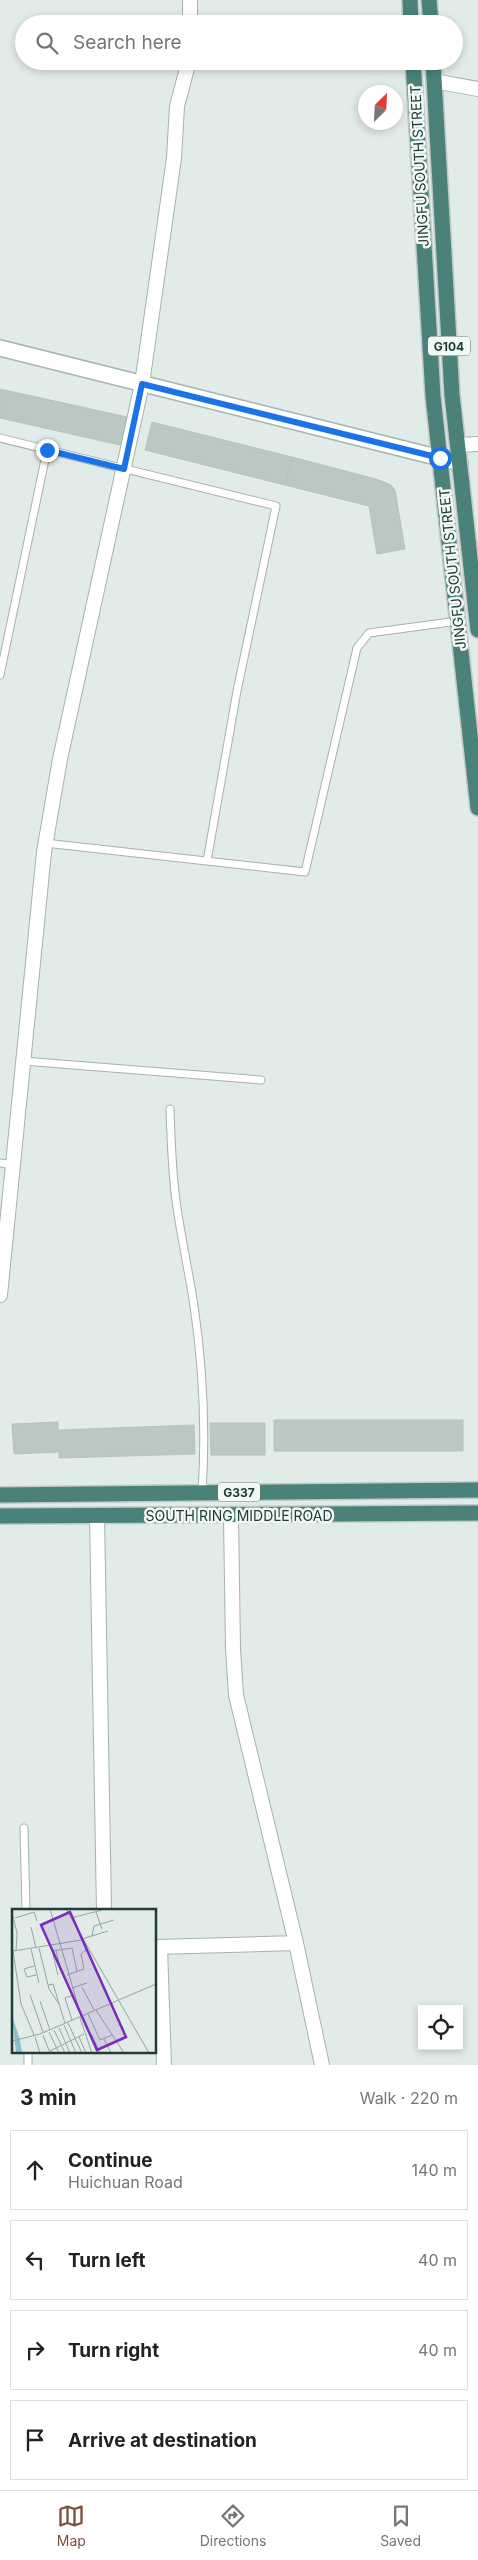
<!DOCTYPE html>
<meta charset="utf-8">
<style>
body{margin:0;font-family:Inter,sans-serif;background:#f2f2f2;color:#222}
.controls{position:absolute;right:15px;bottom:15px;display:grid;overflow:hidden;border-radius:0px;box-shadow:0 2px 8px #0003}
.controls button{width:45px;height:45px;display:grid;place-items:center;padding:0;border:0;border-bottom:1px solid #e0e0e0;background:#fff;color:#222;font:25px sans-serif}
.compass{position:absolute;left:358px;top:85px;width:45px;height:45px;border-radius:50%;background:#fff;box-shadow:0 2px 8px #0003;rotate:24deg}
.stop{position:absolute;width:15px;height:15px;margin:-11px;border:4px solid #1a73e8;border-radius:50%;background:#fff}
.stop.end{background:#1a73e8;border-color:#fff;box-shadow:0 1px 5px #0008}
.list{margin:0;padding:0;list-style:none}
h2{display:flex;justify-content:space-between;align-items:center;height:65px;margin:0;padding:0 20px;font-size:21px}
h2 small{font-size:16px;font-weight:400;color:#767676}
.list li{display:grid;grid-template-columns:32px 1fr auto;gap:15px;align-items:center;box-sizing:border-box;height:80px;margin:0 10px 10px;padding:0 10px;border:1px solid #e0e0e0;border-radius:0px}
.list b{display:block;font-size:19px;white-space:nowrap}
.list p{margin:0;font-size:16px;white-space:nowrap;color:#767676}
.list em{font-size:16px;font-style:normal;color:#767676}
.icon{flex:none;width:28px;height:28px;fill:none;stroke:currentColor;stroke-width:2;stroke-linecap:round;stroke-linejoin:round}
.map{position:relative;flex:none;width:478px;height:2065px;overflow:hidden}
.search{position:absolute;background:#fff;box-shadow:0 2px 8px #0003;left:15px;right:15px;top:15px;height:55px;display:flex;align-items:center;gap:12px;box-sizing:border-box;padding:0 18px;border-radius:28px;color:#767676;font-size:19px}
.sheet{height:425px;background:#fff}
nav{display:flex;justify-content:space-around;align-items:center;box-sizing:border-box;height:70px;border-top:1px solid #e0e0e0;background:#fff;font-size:14px;color:#767676}
nav a{display:grid;justify-items:center;gap:2px}
nav .on{color:#7d503c}
.map>svg:first-child{display:block}
</style>
<div class="map">
<svg width="478" height="2065" viewBox="0 0 478 2065">
<rect width="100%" height="100%" fill="#e1ebe7"/>
<path fill="#b9c8c3" stroke="#b3c4be" d="M0,389L127,417L120,445L0,418Z
M152,422L292,457L285,485L145,450Z
M292,457L376,479L391,485L395,490L405,549L377,554L369,506L285,485Z
M274,1420H463V1451H274Z
M58,1422V1430L194,1425L195,1454L59,1458V1452L14,1454L12,1424Z
M210,1423H265V1455H211Z"/>
<g fill="none" stroke-linecap="round" stroke-linejoin="round">
<g stroke="#a4b3ae" stroke-width="9">
<path id="service" d="M0,438L276,506L237,691L207,861
M0,675L47,450
M45,843L305,872L357,648L369,633L458,621
M23,1061L261,1080
M170,1109C171,1142 172,1175 177,1208C182,1241 189,1273 194,1306C203,1367 206,1431 202,1493
M0,1163L13,1165
M24,1828L26,1910
M28,2051V2065"/>
</g>
<g stroke="#a4b3ae" stroke-width="16">
<path id="minor" d="M190,0V24
M434,81L478,89
M458,445L478,444
M0,1295L44,852L60,759L142,384L174,158L177,106L189,61
M231,1515L233,1649L236,1695L296,1943L322,2065
M97,1516L104,1910
M155,1947L296,1943
M160,1947L164,2065"/>
</g>
<g stroke="#a4b3ae" stroke-width="18">
<path id="tertiary" d="M0,348L460,463"/>
</g>
<g stroke="#c1c8c7" stroke-width="18">
<path id="trunk" d="M410,0L411,24
M429,0L431,24
M413,61L433,396L478,808
M433,61L452,395L478,630
M0,1495L478,1490
M0,1516L478,1513"/>
</g>
<use href="#service" stroke="#fff" stroke-width="7"/>
<use href="#minor" stroke="#fff" stroke-width="14"/>
<use href="#tertiary" stroke="#fff" stroke-width="15"/>
<use href="#trunk" stroke="#4a8279" stroke-width="15"/>
</g>
<g fill="none" stroke-linecap="round" stroke-linejoin="round">
<path stroke="#1a73e8" stroke-width="6" d="M47,450L124,469L142,384L440,458"/>
</g>
<g text-anchor="middle" dominant-baseline="central" stroke-width="5" stroke-linejoin="round" paint-order="stroke">
<g fill="#f1f8f5" stroke="#60746f" stroke-width="1">
<rect x="428" y="336.5" width="42" height="19" rx="4"/>
<rect x="218" y="1482.5" width="42" height="19" rx="4"/>
</g>
<g font-size="12" font-weight="bold" fill="#223b36">
<text x="449" y="346">G104</text>
<text x="239" y="1492">G337</text>
</g>
<g font-size="14" fill="#223b36" stroke="#f1f8f5">
<text transform="translate(419 166) rotate(-93)">JINGFU SOUTH STREET</text>
<text transform="translate(452 569) rotate(-96)">JINGFU SOUTH STREET</text>
<text x="239" y="1515">SOUTH RING MIDDLE ROAD</text>
</g>
</g>
<g transform="translate(12 1909)">
<rect width="144" height="144" fill="#e1ebe7"/>
<path d="M0,106L8,131L10,144H4Z" fill="#8ac0cf"/>
<path fill="none" stroke="#95a5a0" stroke-width="1" d="M38,0L69,107M54,0L137,144M84,3L90,20M0,4L5,24L4,42M3,9L22,3L25,12M59,9L90,1M19,18L24,39M80,27L82,17L102,11M70,30L96,22M39,37L46,66M27,39L37,80L47,95M19,40L27,74M1,42L9,95L22,126M1,42L70,31M40,42L60,39L65,62M44,42L50,65M22,57L12,60L15,68L24,66M55,66L72,60L69,45L74,41M36,76L41,75L53,114M70,78L82,101M60,79L75,74M18,86L31,123M28,92L38,121M84,101L112,144M76,105L88,131L100,126M68,109L80,144M60,111L53,89L62,86M56,114L70,144M52,116L64,144M47,119L58,144M42,121L53,144M37,123L47,144M77,123L86,144M31,126L38,144M80,126L88,144M23,128L28,144M67,128L74,144M92,130L99,144M0,132L28,125L144,75M38,142L72,125"/>
<path fill="#7b2cbf" fill-opacity="0.15" stroke="#7b2cbf" stroke-width="2.5" d="M58,3L114,128L85,141L29,16Z"/>
<rect width="144" height="144" fill="none" stroke="#223b36" stroke-width="2.5"/>
</g>
</svg>
<div class="controls">
<button><svg class="icon" aria-label="locate" viewBox="0 0 24 24"><circle cx="12" cy="12" r="6"/><path d="M12 2v4M12 18v4M2 12h4M18 12h4"/></svg></button>
</div>
<svg class="compass" viewBox="-18 -18 36 36"><path d="M0-13l5 13h-10z" fill="#e53935"/><path d="M0 13l5-13h-10z" fill="#767676"/></svg>
<div class="stop" style="left:440px;top:458px"></div>
<div class="stop end" style="left:47px;top:450px"></div>
<div class="search"><svg class="icon" aria-label="search" viewBox="0 0 24 24"><circle cx="10" cy="10" r="6"/><path d="M15 15l6 6"/></svg>Search here</div>
</div>
<section class="sheet">
<h2>3 min<small>Walk · 220 m</small></h2>
<ul class="list">
<li><svg class="icon" aria-label="ahead" viewBox="0 0 24 24"><path d="M12 20V5M6 11l6-6 6 6"/></svg><div><b>Continue</b><p>Huichuan Road</p></div><em>140 m</em></li>
<li><svg class="icon" aria-label="left" viewBox="0 0 24 24"><path d="M17 20v-9H6M10 6l-5 5 5 5"/></svg><div><b>Turn left</b></div><em>40 m</em></li>
<li><svg class="icon" aria-label="right" viewBox="0 0 24 24"><path d="M7 20v-9h11M14 6l5 5-5 5"/></svg><div><b>Turn right</b></div><em>40 m</em></li>
<li><svg class="icon" aria-label="arrive" viewBox="0 0 24 24"><path d="M6 21V4h12l-3 4 3 4H6"/></svg><div><b>Arrive at destination</b></div></li>
</ul>
</section>
<nav>
<a class="on"><svg class="icon" aria-label="map" viewBox="0 0 24 24"><path d="M3 6l6-2 6 2 6-2v14l-6 2-6-2-6 2zM9 4v14M15 6v14"/></svg>Map</a>
<a><svg class="icon" aria-label="directions" viewBox="0 0 24 24"><path d="M12 3l9 9-9 9-9-9zM9 14v-3h6M13 9l2 2-2 2"/></svg>Directions</a>
<a><svg class="icon" aria-label="saved" viewBox="0 0 24 24"><path d="M7 4h10v16l-5-4-5 4z"/></svg>Saved</a>
</nav>
